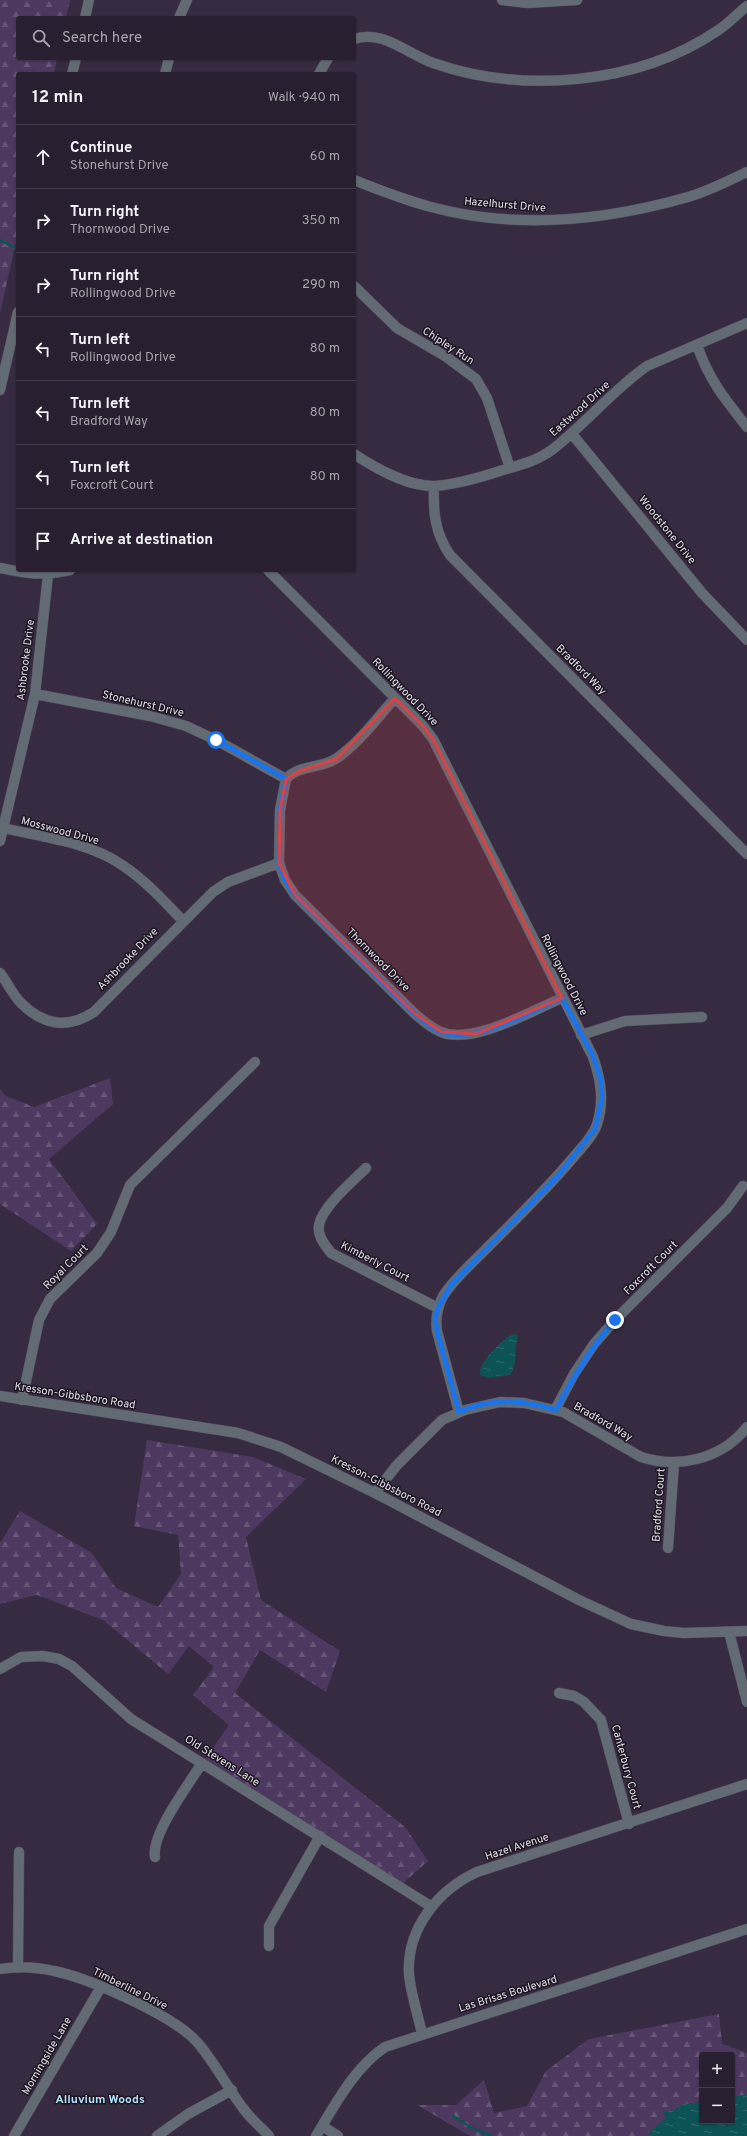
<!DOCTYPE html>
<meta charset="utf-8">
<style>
body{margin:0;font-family:Overpass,sans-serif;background:#302838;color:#f1f3f6}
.controls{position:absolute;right:12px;bottom:12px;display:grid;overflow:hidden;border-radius:4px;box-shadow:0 1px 3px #0004}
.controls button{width:36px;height:36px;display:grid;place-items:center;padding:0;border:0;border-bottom:1px solid #443e4c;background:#282030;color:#f1f3f6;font:20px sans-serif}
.stop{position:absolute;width:12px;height:12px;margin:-9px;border:3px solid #1a73e8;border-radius:50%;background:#fff}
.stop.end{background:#1a73e8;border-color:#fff;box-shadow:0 1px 4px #0008}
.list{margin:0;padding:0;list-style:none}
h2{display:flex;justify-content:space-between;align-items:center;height:52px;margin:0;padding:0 16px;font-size:17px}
h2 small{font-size:13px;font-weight:400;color:#a5a3ab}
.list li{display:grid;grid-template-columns:26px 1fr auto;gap:12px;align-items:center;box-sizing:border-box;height:64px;padding:0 16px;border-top:1px solid #443e4c}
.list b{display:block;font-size:15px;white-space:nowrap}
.list p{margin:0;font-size:13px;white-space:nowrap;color:#a5a3ab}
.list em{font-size:13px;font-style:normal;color:#a5a3ab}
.icon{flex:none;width:22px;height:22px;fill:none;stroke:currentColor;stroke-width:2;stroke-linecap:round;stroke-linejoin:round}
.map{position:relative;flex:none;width:747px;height:2136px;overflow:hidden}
.search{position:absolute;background:#282030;box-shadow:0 1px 3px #0004;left:16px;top:16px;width:340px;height:44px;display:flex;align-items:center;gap:10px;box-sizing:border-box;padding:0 14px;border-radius:4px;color:#a5a3ab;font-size:15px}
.panel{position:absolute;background:#282030;box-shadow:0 1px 3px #0004;left:16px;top:72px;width:340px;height:500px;border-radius:4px}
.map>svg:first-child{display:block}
</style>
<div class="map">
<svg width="747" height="2136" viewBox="0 0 747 2136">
<defs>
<pattern id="forest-firs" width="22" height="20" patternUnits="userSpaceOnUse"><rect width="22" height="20" fill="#4d3960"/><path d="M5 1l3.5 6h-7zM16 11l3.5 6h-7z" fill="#657"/></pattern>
<pattern id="water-ripples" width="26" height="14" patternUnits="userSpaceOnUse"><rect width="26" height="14" fill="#0d5355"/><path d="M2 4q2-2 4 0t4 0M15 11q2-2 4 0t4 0" fill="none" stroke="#306b6d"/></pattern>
</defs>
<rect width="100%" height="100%" fill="#362b40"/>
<path fill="url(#forest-firs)" d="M0,0H70L66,18H18V58H57L54,74H18V233L0,313Z
M110,1078L113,1104L49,1159L97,1224L71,1251L0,1204V1089L6,1096L34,1107Z
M147,1440L253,1457L306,1479L246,1537L261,1600L340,1651L326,1692L260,1650L235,1693L405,1827L428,1861L401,1885L203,1762L229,1725L193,1695L214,1667L189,1646L168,1674L103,1620L37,1595L0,1604V1543L20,1511L92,1553L116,1588L158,1607L181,1574L178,1535L134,1526Z
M719,2014L722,2044L747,2053V2099L732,2100V2055H702V2102L649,2133L650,2136H470L417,2105H456L484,2080L494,2113L527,2106L546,2071L589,2039Z"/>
<path fill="url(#water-ripples)" d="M515,1334L518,1337C513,1350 519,1363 510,1375L488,1378L480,1375C477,1364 505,1335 515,1334Z
M747,2094V2136H650L648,2133L665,2119L664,2112L674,2110L684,2104L702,2102V2121H732V2097Z"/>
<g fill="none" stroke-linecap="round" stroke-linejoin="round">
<path stroke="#0d5355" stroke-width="2.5" d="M0,240L18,249
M453,2116L472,2128L492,2136"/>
<g stroke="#52475b" stroke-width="11">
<path id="minor" d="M502,0L528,3L577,0
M179,18L187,0
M354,39C383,29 407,54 433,63C522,94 637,85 717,31C728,24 737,14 747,6
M165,74L169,58
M319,74L328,58
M354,180C379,190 405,200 431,207C516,230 604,221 688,197C709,191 728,181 747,172
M354,286L397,328L445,356L476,379L487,398L510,468
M697,345C709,380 724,398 747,427
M572,434L702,593L747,640
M354,454C375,468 409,487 435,486C458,484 482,477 503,470C521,465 539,460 553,449C586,423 613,390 647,366L747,323
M434,486C433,513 435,533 450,555L747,854
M0,568C28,574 41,576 70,570
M268,570L423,726L433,739L593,1057C601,1080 605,1103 596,1127C591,1139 580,1149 572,1159C545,1191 514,1221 484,1251C470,1265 454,1279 443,1296C437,1308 435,1318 437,1331L459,1412
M35,694L150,716L186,726L216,740L286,779
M286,779L280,810L279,863L285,880L295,895L414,1013C422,1020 431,1028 441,1032C473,1045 531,1011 562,998
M286,779C299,764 322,769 337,758C359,743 377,718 395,698
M3,828C42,837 89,842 122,865C145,880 164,901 183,921
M0,841L35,694L48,575
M0,973C7,982 13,995 21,1003C44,1026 68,1029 94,1012L213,892L228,882L279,863
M581,1035L625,1021L702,1017
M366,1168C353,1181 322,1207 319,1225C317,1236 325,1245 331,1253L438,1308
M22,1400L39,1320L50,1299L97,1253L111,1232L130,1185L255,1062
M555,1410L574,1374L594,1344L615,1320L727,1208L743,1186
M375,1493L397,1465L442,1420L465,1410L500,1402L524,1403L563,1412L641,1457C679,1469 722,1459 747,1427
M668,1548L674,1463
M729,1632L747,1702
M0,1669L21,1657L43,1656L59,1659L72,1666L131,1719L432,1907
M559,1693L574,1696L584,1702L601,1720L629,1824
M155,1857C151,1834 189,1784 202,1763
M269,1946V1926L320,1836
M18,1967L19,1852
M0,1969C18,1966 37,1967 54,1971C89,1978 174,2016 197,2042C217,2065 228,2090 246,2112C253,2121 262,2128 269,2136
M422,2034C418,2015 411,1994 409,1975C406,1929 438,1890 477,1872L747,1784
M322,2126L338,2136
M14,2136L101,1987
M157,2136L188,2114L232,2090
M316,2136C335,2105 354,2068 385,2047L747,1929"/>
</g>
<g stroke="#52475b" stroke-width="11">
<path id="tertiary" d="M85,18L89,0
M72,74L76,58
M0,390L18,312
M0,1396L238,1433L281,1447L375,1493L579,1600L631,1624L664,1631L684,1633L747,1631"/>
</g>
<use href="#minor" stroke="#626b74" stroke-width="10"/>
<use href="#tertiary" stroke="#626b74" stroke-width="10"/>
</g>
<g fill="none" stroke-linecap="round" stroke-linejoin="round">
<path stroke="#1a73e8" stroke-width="5" d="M216,740L286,779L280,810L279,863L285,880L295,895L414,1013C422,1020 431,1028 441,1032C474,1045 531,1011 562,998L593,1056L601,1080L602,1098L595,1129L557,1177L451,1285L438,1308L435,1318L437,1331L459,1412C489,1398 524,1400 556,1410C573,1377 591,1348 615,1320"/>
</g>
<path fill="#d84345" fill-opacity="0.2" stroke="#d84345" stroke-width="3" stroke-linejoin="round" d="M395,698L423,726L433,739L562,998L476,1034L441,1032L414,1013L295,895L279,863L280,810L286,779L299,771L336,759Z"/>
<g text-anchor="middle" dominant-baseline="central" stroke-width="3" stroke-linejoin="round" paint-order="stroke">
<g font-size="11" fill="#e2dbe9" stroke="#1b1620">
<text transform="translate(505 205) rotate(5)">Hazelhurst Drive</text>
<text transform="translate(448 346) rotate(33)">Chipley Run</text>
<text transform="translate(580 409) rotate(-42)">Eastwood Drive</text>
<text transform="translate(667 530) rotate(51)">Woodstone Drive</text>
<text transform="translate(26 660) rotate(-83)">Ashbrooke Drive</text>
<text transform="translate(581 670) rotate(45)">Bradford Way</text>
<text transform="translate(405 692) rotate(46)">Rollingwood Drive</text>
<text transform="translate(143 704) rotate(13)">Stonehurst Drive</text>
<text transform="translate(60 831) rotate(15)">Mosswood Drive</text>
<text transform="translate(128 959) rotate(-46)">Ashbrooke Drive</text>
<text transform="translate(378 960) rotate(45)">Thornwood Drive</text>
<text transform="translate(564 975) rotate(63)">Rollingwood Drive</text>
<text transform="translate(375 1262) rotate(27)">Kimberly Court</text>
<text transform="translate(66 1267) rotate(-45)">Royal Court</text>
<text transform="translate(651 1268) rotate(-45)">Foxcroft Court</text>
<text transform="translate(75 1396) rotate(9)">Kresson-Gibbsboro Road</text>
<text transform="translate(603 1422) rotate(30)">Bradford Way</text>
<text transform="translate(386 1486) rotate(27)">Kresson-Gibbsboro Road</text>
<text transform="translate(659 1505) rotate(-86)">Bradford Court</text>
<text transform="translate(222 1761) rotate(32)">Old Stevens Lane</text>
<text transform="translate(626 1767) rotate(75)">Canterbury Court</text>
<text transform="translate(517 1847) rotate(-18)">Hazel Avenue</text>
<text transform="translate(130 1989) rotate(26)">Timberline Drive</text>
<text transform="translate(508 1994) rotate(-17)">Las Brisas Boulevard</text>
<text transform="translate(47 2056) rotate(-60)">Morningside Lane</text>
</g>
<g font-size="12" font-weight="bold" fill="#b4dffc" stroke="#1b1620">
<text x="100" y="2100">Alluvium Woods</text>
</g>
</g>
</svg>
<div class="controls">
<button>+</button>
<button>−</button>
</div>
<div class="stop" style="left:216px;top:740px"></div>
<div class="stop end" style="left:615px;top:1320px"></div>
<div class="search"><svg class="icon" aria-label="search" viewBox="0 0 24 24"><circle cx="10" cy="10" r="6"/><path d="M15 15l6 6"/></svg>Search here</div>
<section class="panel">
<h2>12 min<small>Walk · 940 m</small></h2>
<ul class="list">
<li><svg class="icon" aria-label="ahead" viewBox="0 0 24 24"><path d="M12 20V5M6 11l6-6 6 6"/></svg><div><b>Continue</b><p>Stonehurst Drive</p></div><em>60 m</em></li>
<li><svg class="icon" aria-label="right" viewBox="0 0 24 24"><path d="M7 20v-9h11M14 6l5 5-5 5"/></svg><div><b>Turn right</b><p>Thornwood Drive</p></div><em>350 m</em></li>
<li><svg class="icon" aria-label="right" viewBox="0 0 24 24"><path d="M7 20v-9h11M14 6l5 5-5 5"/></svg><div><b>Turn right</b><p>Rollingwood Drive</p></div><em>290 m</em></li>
<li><svg class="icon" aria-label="left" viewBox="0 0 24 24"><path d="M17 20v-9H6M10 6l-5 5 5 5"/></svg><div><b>Turn left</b><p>Rollingwood Drive</p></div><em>80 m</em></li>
<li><svg class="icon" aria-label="left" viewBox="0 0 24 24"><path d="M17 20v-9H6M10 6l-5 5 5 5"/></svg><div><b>Turn left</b><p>Bradford Way</p></div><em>80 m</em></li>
<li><svg class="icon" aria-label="left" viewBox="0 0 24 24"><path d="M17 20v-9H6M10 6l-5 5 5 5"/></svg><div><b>Turn left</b><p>Foxcroft Court</p></div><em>80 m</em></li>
<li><svg class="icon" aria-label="arrive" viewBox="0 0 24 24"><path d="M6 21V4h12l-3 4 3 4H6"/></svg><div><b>Arrive at destination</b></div></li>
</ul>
</section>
</div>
